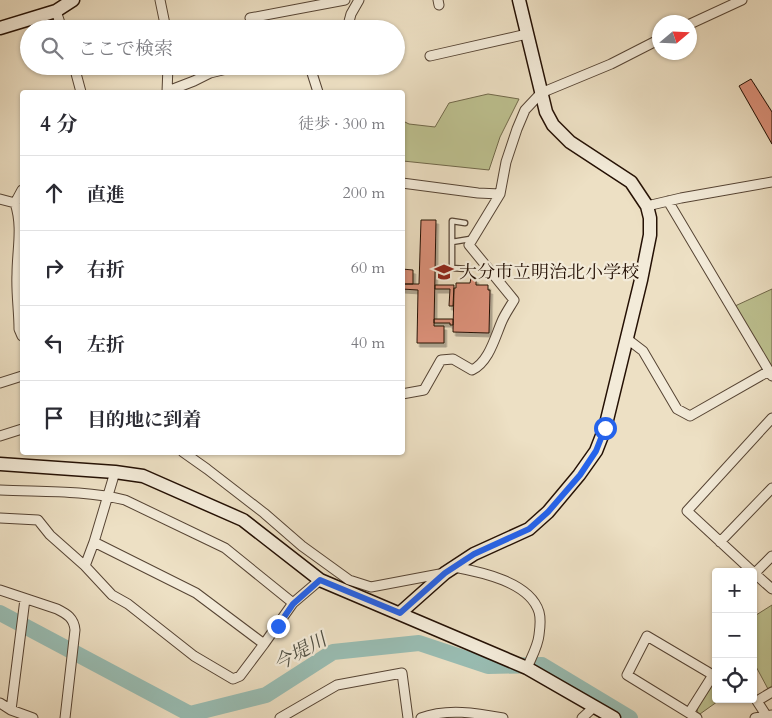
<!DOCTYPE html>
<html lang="ja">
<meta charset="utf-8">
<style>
body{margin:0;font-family:Cardo,"Noto Serif JP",serif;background:#f2f2f3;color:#2b2b33}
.controls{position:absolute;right:15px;bottom:15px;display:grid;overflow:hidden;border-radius:5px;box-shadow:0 1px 4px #0004}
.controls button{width:45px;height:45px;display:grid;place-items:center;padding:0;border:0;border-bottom:1px solid #e1e1e2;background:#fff;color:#2b2b33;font:25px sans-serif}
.compass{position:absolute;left:652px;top:15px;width:45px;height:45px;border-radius:50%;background:#fff;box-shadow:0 1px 4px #0004;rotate:71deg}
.stop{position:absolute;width:15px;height:15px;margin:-11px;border:4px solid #2563eb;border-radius:50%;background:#fff}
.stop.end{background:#2563eb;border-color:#fff;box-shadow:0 1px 5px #0008}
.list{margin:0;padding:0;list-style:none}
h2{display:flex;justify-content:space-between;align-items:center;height:65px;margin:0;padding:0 20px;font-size:21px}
h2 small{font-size:16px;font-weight:400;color:#7c7c81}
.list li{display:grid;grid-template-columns:32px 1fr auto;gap:15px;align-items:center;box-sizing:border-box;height:75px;padding:0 20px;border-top:1px solid #e1e1e2}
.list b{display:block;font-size:19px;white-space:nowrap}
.list em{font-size:16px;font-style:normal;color:#7c7c81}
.icon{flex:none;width:28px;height:28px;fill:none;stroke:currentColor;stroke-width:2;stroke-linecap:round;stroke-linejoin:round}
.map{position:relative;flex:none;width:772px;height:718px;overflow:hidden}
.search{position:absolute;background:#fff;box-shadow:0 1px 4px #0004;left:20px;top:20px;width:385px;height:55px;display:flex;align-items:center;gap:12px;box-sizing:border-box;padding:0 18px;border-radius:28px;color:#7c7c81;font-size:19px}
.panel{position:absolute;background:#fff;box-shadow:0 1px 4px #0004;left:20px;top:90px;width:385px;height:365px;border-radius:5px}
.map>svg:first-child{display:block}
</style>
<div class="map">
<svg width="772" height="718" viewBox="0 0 772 718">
<defs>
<filter id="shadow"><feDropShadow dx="2.5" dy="4" stdDeviation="0" flood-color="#0004"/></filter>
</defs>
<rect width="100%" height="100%" fill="#ede0c4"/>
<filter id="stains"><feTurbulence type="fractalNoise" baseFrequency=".004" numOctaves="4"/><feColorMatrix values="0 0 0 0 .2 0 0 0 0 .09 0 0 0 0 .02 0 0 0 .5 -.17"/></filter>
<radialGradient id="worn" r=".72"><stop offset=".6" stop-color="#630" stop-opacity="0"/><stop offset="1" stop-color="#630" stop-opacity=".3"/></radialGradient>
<path fill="#bdc190" stroke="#70684a" d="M488,94L519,99L500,137L489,170L403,161V121L409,124L435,127L449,103Z
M772,289V368L735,306Z
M772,605V686L768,689L753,661V617Z
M716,679V699H721L700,714L697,712L698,707Z"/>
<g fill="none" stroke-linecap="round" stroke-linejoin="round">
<path stroke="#99bdb3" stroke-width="16" d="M0,613L190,714L266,695L333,652L419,643L488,666L542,665L630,718"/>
</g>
<path fill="#db9079" stroke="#241004" filter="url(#shadow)" d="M751,79L772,112V144L739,86Z
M421,220H436L434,326H444V343H417L418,290L402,289V284H419Z
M402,269L413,270V284H402Z
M471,278L476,279V285H488V290H490L489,333L453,332L454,288H456V283H470Z
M435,285H454L453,306H449L450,289H435Z
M434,319H453V325H450V323H434Z"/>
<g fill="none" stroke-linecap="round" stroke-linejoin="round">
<g stroke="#564434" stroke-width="7">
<path id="lane" d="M465,223L452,221V268L468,269
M452,242L470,239"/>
</g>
<g stroke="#564434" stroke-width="11">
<path id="street" d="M160,0L166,29
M438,0L439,5
M56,11L62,29
M250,18L345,0
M690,24L742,0
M347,29L351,14L359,0
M430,56L527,34
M74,66L81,92
M308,66L311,70L318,92
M168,91L194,81L210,73L231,68L250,69L261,66
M167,92L168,66
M402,183L478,193L500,194
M0,199L15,203
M668,201L772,376
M15,203C23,227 17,250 17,274C16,292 19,311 19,329L22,336
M15,203L22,190
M647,206L681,198L772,182
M626,338L643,351L677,409L690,416L769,371
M0,383L22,376
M402,394L424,390L441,360L453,359L472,370C489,362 495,337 502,321C505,314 510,307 514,300L469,245L500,194L506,162L517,129L525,110L541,93L611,64L660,39
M0,436L22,429
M183,452L207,469L264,513L302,546L349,580L371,587L445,573
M115,472L94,542L196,593L264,644L293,603L320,580
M0,490C41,492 85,490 125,500L225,548L293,603
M0,518L38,520L50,535L85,566
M94,542L85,566L112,595L128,604L194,656L233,679L240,676L264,644
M720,542L772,488
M454,567C481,572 530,582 539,612C541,619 540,628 539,635C538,646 531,658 527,668
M753,572L687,511L772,418
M753,572L772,589
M755,573L772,556
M0,590L57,609C67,614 74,618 75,630L65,718
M0,703L11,710L33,718
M11,710L25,599
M689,713L713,675L647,636L627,675L697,718
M766,715L757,701L772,692
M280,718L337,685L402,673L408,718
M421,718C447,708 477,713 503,718
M582,718L595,706
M755,718L772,715"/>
</g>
<g stroke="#241004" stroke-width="15">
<path id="secondary" d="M0,28L56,11L73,0
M0,464L115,472L143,476L243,520L320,580L527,668L614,718
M400,613L445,573L474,554L529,529L548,512L579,475L596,451L605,428L641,280L650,235V218L647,206L631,182L570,142L553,125L546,112L519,0"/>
</g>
<use href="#lane" stroke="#f3ebd9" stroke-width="4.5"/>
<use href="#street" stroke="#f3ebd9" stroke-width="9"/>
<use href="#secondary" stroke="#f3ebd9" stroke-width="12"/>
</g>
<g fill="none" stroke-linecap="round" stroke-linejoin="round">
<path stroke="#2563eb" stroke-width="6" d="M278,626L293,604L320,580L400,613L445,573L474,554L529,529L548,512L580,475L596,451L605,428"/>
</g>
<defs>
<g id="school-bare" transform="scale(1.5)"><path d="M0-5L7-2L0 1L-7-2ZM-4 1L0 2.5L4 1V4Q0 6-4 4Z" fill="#8f2418" stroke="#f3ebd9" stroke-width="2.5" paint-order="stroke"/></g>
</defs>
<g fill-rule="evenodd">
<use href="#school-bare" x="444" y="272"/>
</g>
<g text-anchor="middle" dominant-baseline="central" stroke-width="4.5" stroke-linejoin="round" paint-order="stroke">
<g font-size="18" fill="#241004" stroke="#f3ebd9" text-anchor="start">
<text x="459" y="272">大分市立明治北小学校</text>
</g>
<g font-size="19" font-style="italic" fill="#4d4d41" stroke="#f3ebd9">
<text transform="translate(300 652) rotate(-29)">今堤川</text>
</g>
</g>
<rect width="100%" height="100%" filter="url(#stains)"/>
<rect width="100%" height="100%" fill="url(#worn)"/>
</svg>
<div class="controls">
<button>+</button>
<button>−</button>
<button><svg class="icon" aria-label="locate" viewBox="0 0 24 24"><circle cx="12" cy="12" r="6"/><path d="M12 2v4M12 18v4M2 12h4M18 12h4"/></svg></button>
</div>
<svg class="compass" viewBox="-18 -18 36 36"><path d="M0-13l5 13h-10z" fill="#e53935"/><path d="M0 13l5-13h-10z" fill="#7c7c81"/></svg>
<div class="stop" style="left:605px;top:428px"></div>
<div class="stop end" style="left:278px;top:626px"></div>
<div class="search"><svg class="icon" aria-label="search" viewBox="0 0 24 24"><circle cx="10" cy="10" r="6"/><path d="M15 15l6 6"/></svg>ここで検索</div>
<section class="panel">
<h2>4 分<small>徒歩 · 300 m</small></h2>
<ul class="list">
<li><svg class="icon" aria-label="ahead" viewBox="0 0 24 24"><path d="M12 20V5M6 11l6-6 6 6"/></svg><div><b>直進</b></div><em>200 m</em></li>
<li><svg class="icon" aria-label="right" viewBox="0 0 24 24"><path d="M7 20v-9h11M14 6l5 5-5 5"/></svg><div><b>右折</b></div><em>60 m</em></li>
<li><svg class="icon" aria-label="left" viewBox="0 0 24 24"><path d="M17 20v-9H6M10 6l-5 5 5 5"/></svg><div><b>左折</b></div><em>40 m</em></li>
<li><svg class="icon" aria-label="arrive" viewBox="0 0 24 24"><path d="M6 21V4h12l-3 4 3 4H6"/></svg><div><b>目的地に到着</b></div></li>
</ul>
</section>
</div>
